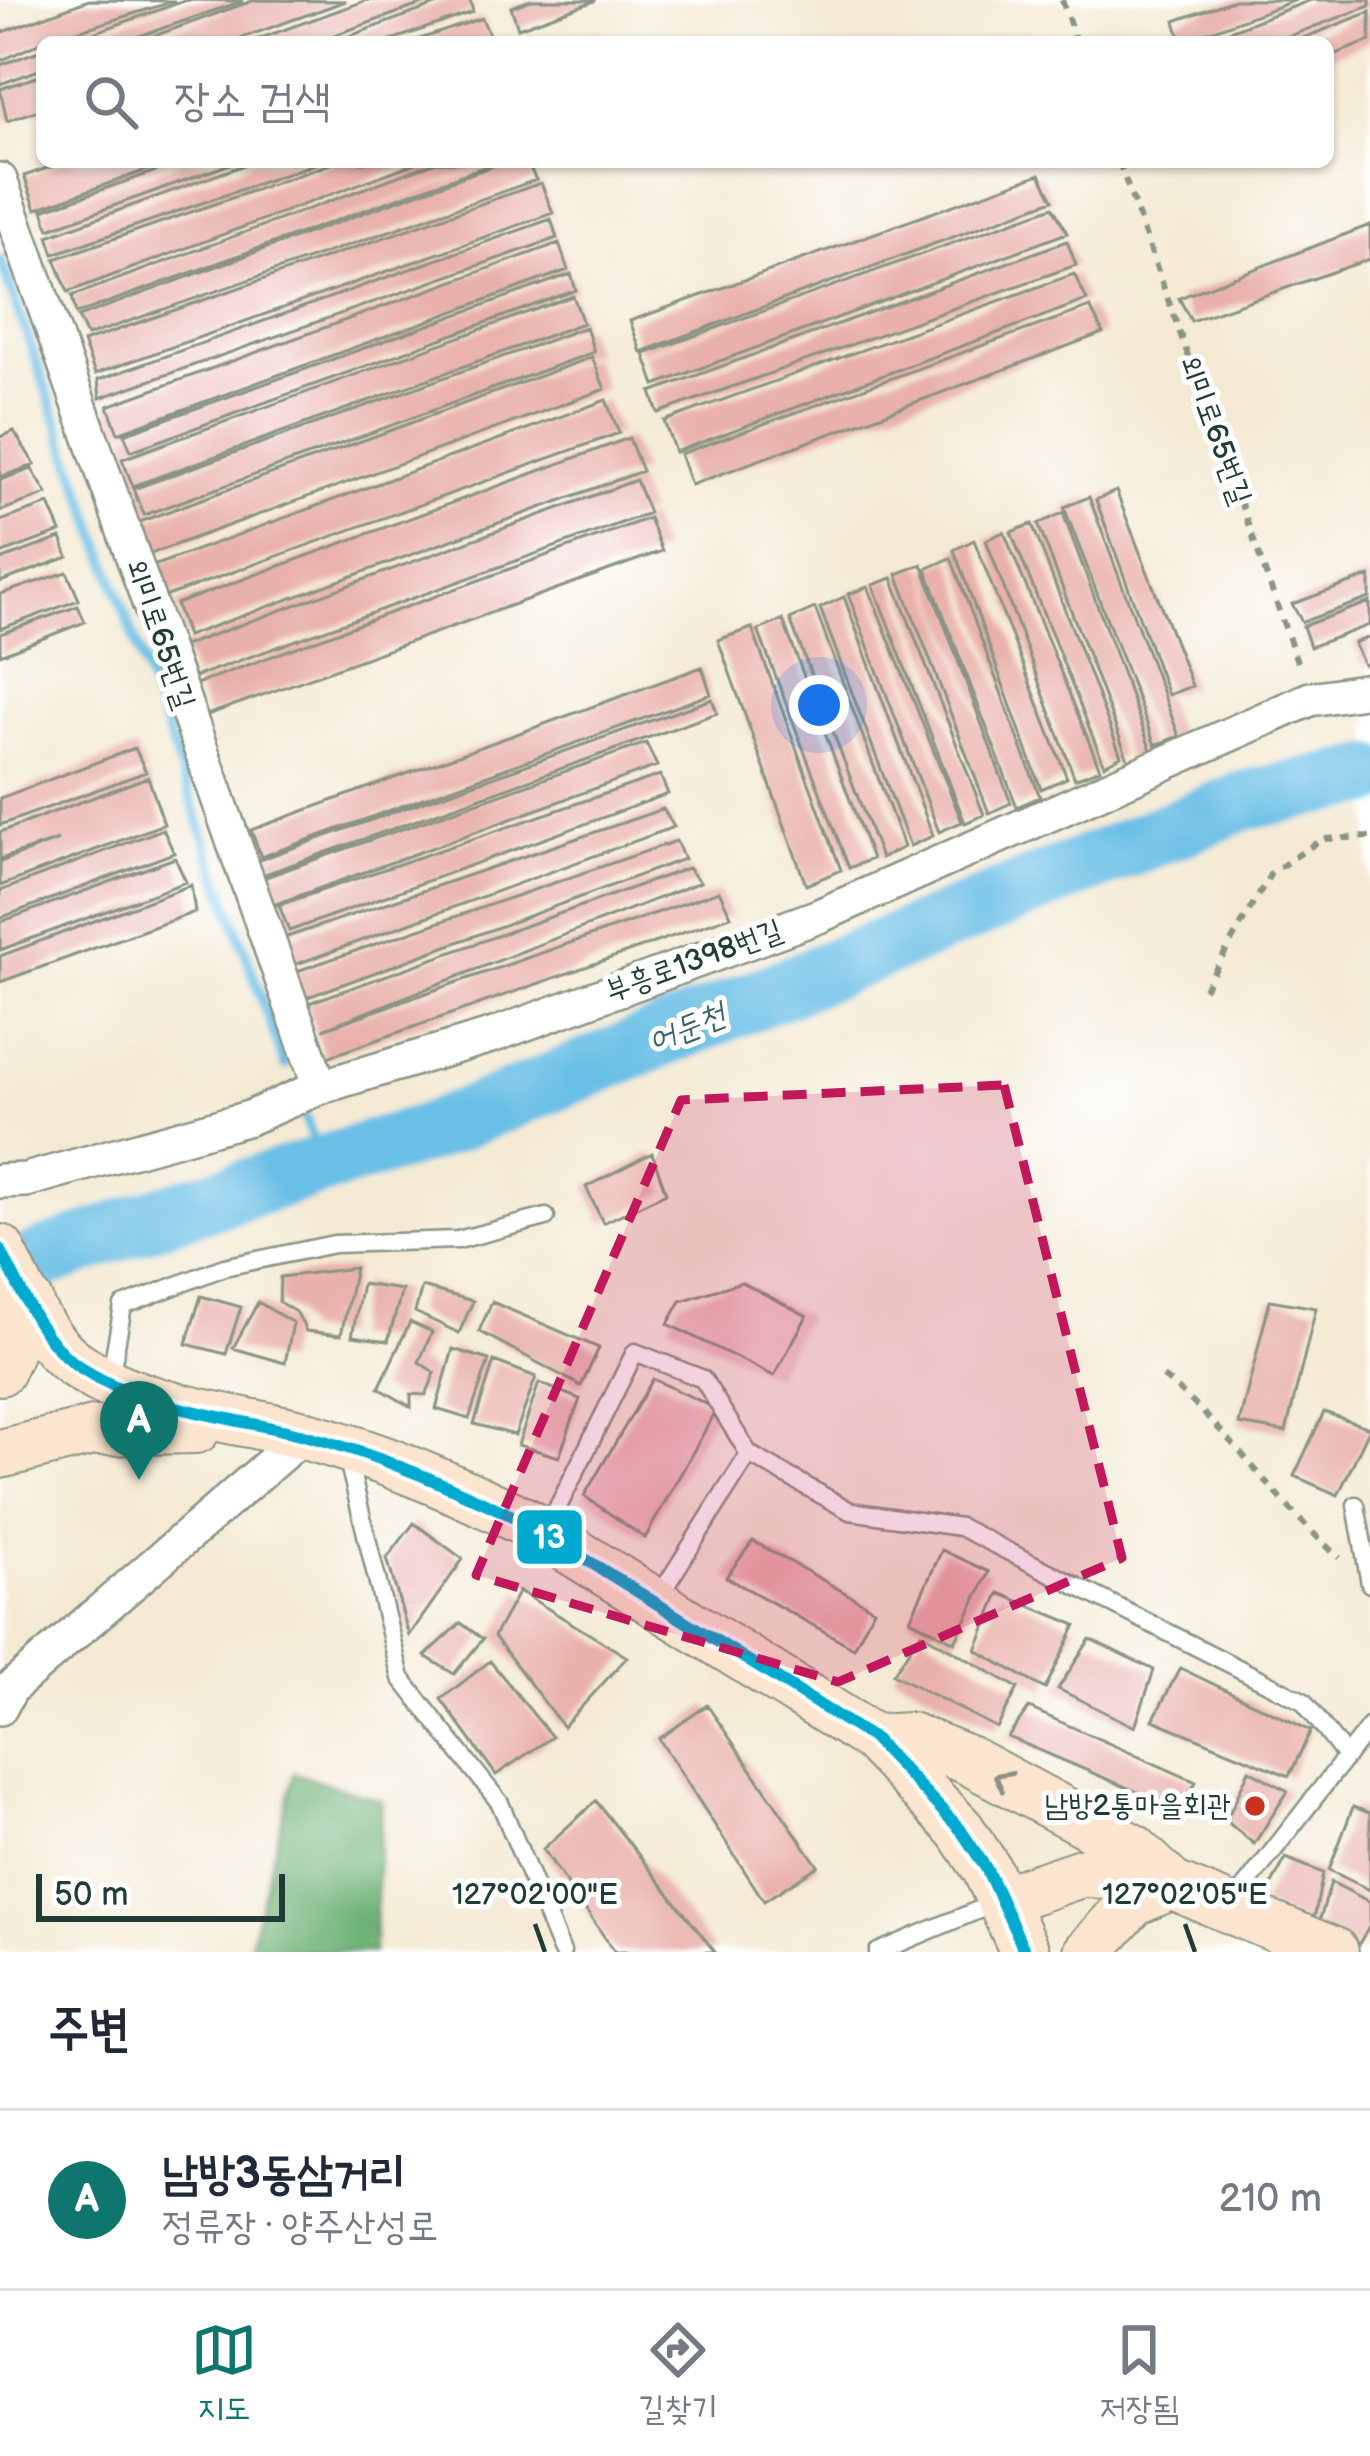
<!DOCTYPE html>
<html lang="ko">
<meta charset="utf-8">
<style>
body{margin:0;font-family:"Balsamiq Sans","Poor Story",sans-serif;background:#f6f6f7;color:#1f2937}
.scale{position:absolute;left:36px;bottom:30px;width:249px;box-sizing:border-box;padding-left:12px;border:6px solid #1f3d34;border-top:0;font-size:33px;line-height:42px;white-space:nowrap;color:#1f3d34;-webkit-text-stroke:9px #fff;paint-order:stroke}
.you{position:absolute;left:819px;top:705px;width:42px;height:42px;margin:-30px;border:9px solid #fff;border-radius:50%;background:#1a73e8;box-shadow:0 0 0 18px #1a73e833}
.badge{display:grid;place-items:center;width:78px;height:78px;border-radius:50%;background:#0f766e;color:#fff;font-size:39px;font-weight:700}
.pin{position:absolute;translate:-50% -99px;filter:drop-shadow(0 3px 6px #0008)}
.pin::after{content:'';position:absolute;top:63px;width:42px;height:36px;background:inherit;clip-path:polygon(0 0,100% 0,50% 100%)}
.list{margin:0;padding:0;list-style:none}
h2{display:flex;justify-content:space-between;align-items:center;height:156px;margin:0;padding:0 48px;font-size:51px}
h2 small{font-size:39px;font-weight:400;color:#747a83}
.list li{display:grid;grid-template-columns:78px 1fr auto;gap:36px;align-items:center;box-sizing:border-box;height:180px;padding:0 48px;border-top:3px solid #e0e1e3}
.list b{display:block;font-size:45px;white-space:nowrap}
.list p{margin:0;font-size:39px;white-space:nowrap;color:#747a83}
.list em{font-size:39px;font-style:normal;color:#747a83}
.icon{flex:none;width:66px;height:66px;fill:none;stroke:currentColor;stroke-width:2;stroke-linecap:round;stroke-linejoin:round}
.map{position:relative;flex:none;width:1370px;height:1952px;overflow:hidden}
.search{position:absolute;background:#fff;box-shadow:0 3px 9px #0004;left:36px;right:36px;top:36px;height:132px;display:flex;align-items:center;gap:30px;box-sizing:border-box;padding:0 42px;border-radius:18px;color:#747a83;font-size:45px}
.sheet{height:336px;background:#fff}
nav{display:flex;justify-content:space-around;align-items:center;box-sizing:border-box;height:168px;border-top:3px solid #e0e1e3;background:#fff;font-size:33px;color:#747a83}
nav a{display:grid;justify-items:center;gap:6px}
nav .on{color:#0f766e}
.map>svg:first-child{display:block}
</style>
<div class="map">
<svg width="1370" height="1952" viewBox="0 0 1370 1952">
<rect width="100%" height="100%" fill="#fff"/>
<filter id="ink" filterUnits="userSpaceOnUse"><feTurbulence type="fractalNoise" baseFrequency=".00833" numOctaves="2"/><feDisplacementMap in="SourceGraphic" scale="24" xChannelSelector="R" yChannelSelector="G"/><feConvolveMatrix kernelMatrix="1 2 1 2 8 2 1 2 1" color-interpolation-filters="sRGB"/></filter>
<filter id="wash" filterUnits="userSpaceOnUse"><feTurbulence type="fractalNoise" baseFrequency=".004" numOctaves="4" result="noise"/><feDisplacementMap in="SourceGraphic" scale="48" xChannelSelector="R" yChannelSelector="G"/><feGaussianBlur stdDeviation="2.7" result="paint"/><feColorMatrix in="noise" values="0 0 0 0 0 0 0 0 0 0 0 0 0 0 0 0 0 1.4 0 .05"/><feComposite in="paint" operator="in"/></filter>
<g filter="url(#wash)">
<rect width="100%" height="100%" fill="#f4ead4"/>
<path fill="#6eb277" stroke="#467856" stroke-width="3" d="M294,1773L382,1801L373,1952H248Z"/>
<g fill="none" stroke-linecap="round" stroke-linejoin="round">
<path stroke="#6abfe6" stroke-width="10" d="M0,259L285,1065
M304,1115L323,1165"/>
<path stroke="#6abfe6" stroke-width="60" d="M0,1275L165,1214L433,1131L1243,801L1370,775"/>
</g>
<g id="blocks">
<path fill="#e9b1ab" d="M89,0L175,1L42,42L0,61V33Z
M187,0L243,1L122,42H68Z
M255,0L346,1L230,42H137Z
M367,0L431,1L315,42H250Z
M449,0H470L473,12L386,42H333Z
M531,0H595V1L518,28L511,7Z
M1234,0H1296L1181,42L1175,21Z
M1311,0H1370V6L1273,42H1201Z
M1370,12V41L1328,57V42H1293Z
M482,18L492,42H414V41Z
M42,50V69L0,84V65Z
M42,75V109L7,121L0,89Z
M65,162H167V163L36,209L24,176Z
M182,162L233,163L49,229L43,210Z
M252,162L318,163L54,254L48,236Z
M336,162H418L68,292L55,259Z
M436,162L495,163L76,314L72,296Z
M503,162H527L536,180L87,336L78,317Z
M1040,174L1053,200L641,352L630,321Z
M541,183L553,213L95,374L83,342Z
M1053,207L1067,233L655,385L644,354Z
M551,219L557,238L100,398L98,380Z
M1370,225V259L1191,321L1179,298Z
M1067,241L1076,265L658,413L651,392Z
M559,243L568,270L118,433L108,406Z
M571,274L576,290L131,451L124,434Z
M1074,274L1087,300L675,452L664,421Z
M573,296L583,323L133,486L122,459Z
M1090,307L1103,333L691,485L680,454Z
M586,327L594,352L144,515L133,489Z
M592,357L605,389L150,554L139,522Z
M606,400L619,433L164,597L153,566Z
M14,431L35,465L0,477V437Z
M629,438L642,471L187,636L176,604Z
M32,469L47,494L0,511V480Z
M636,480L649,513L194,677L183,646Z
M1116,491L1192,686L1168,695L1096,500Z
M1089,497L1179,736L1155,745L1064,507Z
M49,504L61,532L0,554V521Z
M1063,513L1152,753L1129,762L1038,524Z
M649,518L662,551L207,715L196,684Z
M1032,524L1121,756L1104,765L1011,532Z
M1004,532L1100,769L1075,779L986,540Z
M61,538L68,557L0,582V560Z
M974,540L1067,778L1041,789L954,550Z
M951,558L1040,797L1017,807L926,569Z
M922,564L1011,803L989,813L897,574Z
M67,572L79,600L0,629V594Z
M1370,576V598L1302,622L1292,604Z
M892,578L984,815L965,823L873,585Z
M868,587L962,822L939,832L848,594Z
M844,597L933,836L910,846L820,608Z
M1370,602V625L1310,647L1303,626Z
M78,606L85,622L0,655V634Z
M815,608L904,847L881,858L790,619Z
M783,620L872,859L849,868L758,630Z
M752,628L841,870L806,885L718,640Z
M1370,637V663L1364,665L1354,643Z
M702,667L711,694L261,857L251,830Z
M712,699L717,713L260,876L256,861Z
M646,743L657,766L265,908L254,881Z
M135,748L146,772L0,825V798Z
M660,775L668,794L289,931L279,905Z
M148,777L164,824L0,886V862L58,840L0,859V832Z
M663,809L674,827L294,965L284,938Z
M163,829L174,853L0,918V891Z
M676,841L684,859L305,998L294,972Z
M175,858L186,882L0,950V922Z
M688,868L700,882L323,1029L719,891L731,916L325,1058L306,1004Z
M191,885L195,912L0,982V956Z
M652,1153L666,1193L603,1223L586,1187Z
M355,1268L341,1335L306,1331L297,1313L279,1302L280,1277Z
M741,1282L807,1316L774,1376L668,1324L681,1301Z
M362,1284L402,1290L388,1341L352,1336Z
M422,1287L473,1301L459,1333L415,1312Z
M201,1296L241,1307L226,1354L186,1344Z
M1270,1300L1316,1308L1286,1432L1239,1424Z
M258,1302L293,1323L285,1363L233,1348Z
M492,1302L599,1348L581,1386L479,1331Z
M410,1322L432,1332L419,1362L435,1373L426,1395L411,1394V1407L379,1388Z
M453,1349L489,1360L469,1419L436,1409Z
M494,1361L536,1377L515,1435L474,1424Z
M653,1379L717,1409L645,1538L584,1496Z
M539,1383L580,1399L559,1457L518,1445Z
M1324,1412L1370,1428L1338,1495L1294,1476Z
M414,1523L463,1559L409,1636L387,1558Z
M753,1541L874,1609L854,1648L726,1577Z
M942,1550L989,1572L955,1642L910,1619Z
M519,1591L627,1657L563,1727L494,1636Z
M999,1593L1076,1625L1045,1689L976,1650Z
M461,1623L483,1639L454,1674L425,1656Z
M921,1633L1018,1688L997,1728L893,1674Z
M1090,1639L1154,1670L1135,1727L1058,1689Z
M490,1661L552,1737L496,1775L441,1699Z
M1180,1668L1311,1731L1289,1776L1153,1720Z
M707,1705L818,1866L764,1901L659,1739Z
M1029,1708L1196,1782L1180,1810L1008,1737Z
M1249,1770L1288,1791L1254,1844L1226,1821Z
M596,1801L715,1952H615L543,1849Z
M1353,1807L1370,1813V1890L1329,1870Z
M1286,1858L1323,1873L1312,1929L1261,1904Z
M1331,1882L1370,1902V1924L1355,1951L1317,1929Z"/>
</g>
</g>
<g filter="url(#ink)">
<use href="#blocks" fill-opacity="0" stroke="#8a9484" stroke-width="3"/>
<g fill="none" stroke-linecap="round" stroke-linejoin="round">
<g stroke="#8a9484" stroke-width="21">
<path id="lane" d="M110,1379L123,1306L224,1267L334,1244L458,1240L546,1217
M347,1456L401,1678L500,1803L562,1952
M1356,1505L1370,1584
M548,1527L635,1352L703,1379L749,1454L850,1511L960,1527L1303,1701L1345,1755
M658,1598L749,1454
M1231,1905L1370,1726
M878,1952L995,1903"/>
</g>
<g stroke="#8a9484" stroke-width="38">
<path id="street" d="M0,180L320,1087
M0,1181L26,1180L249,1118L320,1087L494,1035L819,916L1310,699L1370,690
M0,1708L11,1688L304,1435"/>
</g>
<g stroke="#8a9484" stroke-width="52">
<path id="secondary" d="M0,1249C20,1287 39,1338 74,1363C138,1409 226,1416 300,1434C380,1455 455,1488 529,1524L874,1739L960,1829L986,1868L1025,1952
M0,1371L29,1303
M0,1454L93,1431L196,1429
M874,1739L910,1737L968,1760L1134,1849L1172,1885
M1002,1900L1084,1872L1172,1885L1334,1952
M1088,1952L1133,1902L1172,1885"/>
</g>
<path stroke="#8a9484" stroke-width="6" stroke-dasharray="9 9" stroke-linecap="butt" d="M1062,0L1076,42
M1119,162L1299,667
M1204,989L1271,873L1322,839L1370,837
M1163,1377C1232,1431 1274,1501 1340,1558"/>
<use href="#lane" stroke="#fff" stroke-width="16"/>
<use href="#street" stroke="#fff" stroke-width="33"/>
<use href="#secondary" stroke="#fbe5cf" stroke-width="48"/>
<g stroke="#fff" stroke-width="21">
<path id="bus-1" d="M0,1249C20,1287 39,1338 74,1363C138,1409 226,1416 300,1434C380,1455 455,1488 529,1524L874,1739L960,1829L986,1868L1025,1952"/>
</g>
<use href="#bus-1" stroke="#00a9ce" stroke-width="12"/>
</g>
<defs><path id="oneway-chevron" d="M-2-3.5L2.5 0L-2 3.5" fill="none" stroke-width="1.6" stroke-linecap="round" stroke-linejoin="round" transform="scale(3)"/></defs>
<use stroke="#8d9182" href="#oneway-chevron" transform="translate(1002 1779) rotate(-152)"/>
</g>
<path fill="#c2185b" fill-opacity="0.2" stroke="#c2185b" stroke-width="9" stroke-dasharray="24 15" stroke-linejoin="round" d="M1004,1085L1122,1558L838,1682L476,1575L681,1100Z"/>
<path fill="none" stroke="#1f3d34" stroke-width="4.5" d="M535,1924L545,1952M1185,1924L1195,1952"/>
<circle fill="#c8321e" stroke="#fff" stroke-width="4.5" cx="1255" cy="1806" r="12"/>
<g text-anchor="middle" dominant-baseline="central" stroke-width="10" stroke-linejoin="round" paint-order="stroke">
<g font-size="30" fill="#1f3d34" stroke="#fff">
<text transform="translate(1215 430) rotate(70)">외미로65번길</text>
<text transform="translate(160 634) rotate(71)">외미로65번길</text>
<text transform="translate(694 961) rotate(-20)">부흥로1398번길</text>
</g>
<g font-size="30" fill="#1f3d34" stroke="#fff" text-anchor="end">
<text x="1231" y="1806">남방2통마을회관</text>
</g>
<g font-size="33" font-style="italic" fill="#366469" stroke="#fff">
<text transform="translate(687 1028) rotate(-22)">어둔천</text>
</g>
</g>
<g font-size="30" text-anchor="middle" fill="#1f3d34" stroke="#fff" stroke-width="10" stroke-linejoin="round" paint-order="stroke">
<text x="535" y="1904">127°02'00"E</text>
<text x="1185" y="1904">127°02'05"E</text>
</g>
<rect stroke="#fff" stroke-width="4.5" x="515" y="1508" width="69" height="58" rx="12" fill="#00a9ce"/>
<g font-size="33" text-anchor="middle" font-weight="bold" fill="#fff">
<text x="549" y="1548">13</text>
</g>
</svg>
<div class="scale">50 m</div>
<div class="you"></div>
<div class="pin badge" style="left:139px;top:1480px">A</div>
<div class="search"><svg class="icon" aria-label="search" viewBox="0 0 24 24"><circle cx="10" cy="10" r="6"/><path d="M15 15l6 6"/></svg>장소 검색</div>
</div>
<section class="sheet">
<h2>주변<small></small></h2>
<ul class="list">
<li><span class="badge">A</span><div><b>남방3동삼거리</b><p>정류장 · 양주산성로</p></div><em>210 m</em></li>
</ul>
</section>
<nav>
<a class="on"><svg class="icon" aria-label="map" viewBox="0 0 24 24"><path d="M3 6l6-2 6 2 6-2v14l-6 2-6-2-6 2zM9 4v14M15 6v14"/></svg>지도</a>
<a><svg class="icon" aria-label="directions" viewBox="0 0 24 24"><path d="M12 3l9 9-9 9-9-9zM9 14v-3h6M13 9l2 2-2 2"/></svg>길찾기</a>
<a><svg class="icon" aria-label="saved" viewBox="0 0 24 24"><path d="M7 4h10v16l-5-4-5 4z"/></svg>저장됨</a>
</nav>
